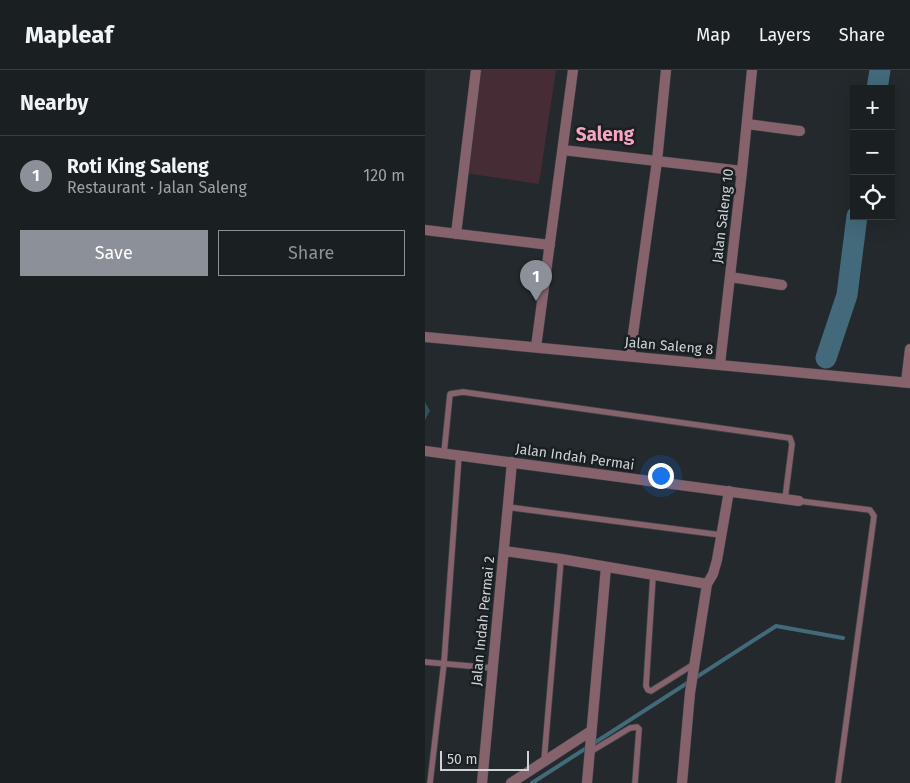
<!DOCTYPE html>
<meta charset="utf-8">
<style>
body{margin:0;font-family:"Fira Sans",sans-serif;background:#272c2e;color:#f1f3f6}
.controls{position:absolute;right:15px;top:15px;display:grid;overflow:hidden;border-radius:0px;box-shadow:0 5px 20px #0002}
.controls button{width:45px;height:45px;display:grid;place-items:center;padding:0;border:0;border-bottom:1px solid #383d3f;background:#1a1f21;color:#f1f3f6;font:25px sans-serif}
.scale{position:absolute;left:15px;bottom:12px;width:89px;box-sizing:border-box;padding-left:5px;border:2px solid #cfd3d4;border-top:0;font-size:14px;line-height:18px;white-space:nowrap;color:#cfd3d4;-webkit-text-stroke:4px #191f22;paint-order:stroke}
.you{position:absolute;left:235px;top:405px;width:18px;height:18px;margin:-12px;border:4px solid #fff;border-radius:50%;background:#1a73e8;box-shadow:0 0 0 8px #1a73e833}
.badge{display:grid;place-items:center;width:32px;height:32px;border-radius:50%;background:#8c9099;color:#fff;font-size:16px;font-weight:700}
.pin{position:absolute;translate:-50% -41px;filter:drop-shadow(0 1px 2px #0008)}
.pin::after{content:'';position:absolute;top:26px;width:18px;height:15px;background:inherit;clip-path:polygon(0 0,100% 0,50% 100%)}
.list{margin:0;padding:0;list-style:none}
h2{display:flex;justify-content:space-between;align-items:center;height:65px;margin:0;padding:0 20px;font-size:21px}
h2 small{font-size:16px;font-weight:400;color:#9fa2a5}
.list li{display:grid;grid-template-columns:32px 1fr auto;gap:15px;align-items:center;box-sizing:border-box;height:80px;padding:0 20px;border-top:1px solid #383d3f}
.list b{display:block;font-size:19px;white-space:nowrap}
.list p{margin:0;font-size:16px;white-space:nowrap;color:#9fa2a5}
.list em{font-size:16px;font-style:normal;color:#9fa2a5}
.actions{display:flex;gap:10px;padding:15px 20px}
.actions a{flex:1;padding:11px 0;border:1px solid #8c9099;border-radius:0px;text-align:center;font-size:18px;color:#8c9099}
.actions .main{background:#8c9099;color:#fff}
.icon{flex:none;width:28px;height:28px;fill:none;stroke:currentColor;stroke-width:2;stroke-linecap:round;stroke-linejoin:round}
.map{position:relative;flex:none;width:485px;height:713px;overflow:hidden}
header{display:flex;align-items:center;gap:30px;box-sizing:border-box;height:70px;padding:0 25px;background:#1a1f21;border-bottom:1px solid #383d3f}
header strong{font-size:24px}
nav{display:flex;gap:28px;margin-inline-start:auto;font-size:18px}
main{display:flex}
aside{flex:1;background:#1a1f21}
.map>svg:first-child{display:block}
</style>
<header>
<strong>Mapleaf</strong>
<nav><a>Map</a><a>Layers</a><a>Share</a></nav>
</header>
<main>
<aside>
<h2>Nearby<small></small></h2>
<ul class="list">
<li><span class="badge">1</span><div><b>Roti King Saleng</b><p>Restaurant · Jalan Saleng</p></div><em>120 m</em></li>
</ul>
<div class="actions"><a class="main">Save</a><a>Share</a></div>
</aside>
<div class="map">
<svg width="485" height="713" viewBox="0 0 485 713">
<rect width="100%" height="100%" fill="#23292c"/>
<path fill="#462c35" d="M56,0H131L114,114L40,103Z"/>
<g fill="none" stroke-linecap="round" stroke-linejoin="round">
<path stroke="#436a7a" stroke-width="4" d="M107,713L351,556L418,568"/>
<path stroke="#436a7a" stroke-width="21" d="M452,19L455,0
M401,288L422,225L432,146"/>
</g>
<path fill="#2c5362" d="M0,332L5,341L0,350Z"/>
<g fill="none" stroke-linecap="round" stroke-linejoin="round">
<g stroke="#3f4447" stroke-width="7">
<path id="lane" d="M19,383L25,324L38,322L365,368L367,374L360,429
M374,431L445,440L449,446L413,713
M82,437L296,465
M228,506L221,616L223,620L226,621L269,594
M0,592L67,598
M165,682L205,658L212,657L214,659L210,713
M119,691L136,489
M5,713L19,593L34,385"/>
</g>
<g stroke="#3f4447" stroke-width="11">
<path id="street" d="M322,54L375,61
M138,80L317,101
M0,160L125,175
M31,164L51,0
M305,207L357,215
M0,267L485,313
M111,277L148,0
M205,286L232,91L241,0
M295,294L317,101L327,0
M481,312L485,279
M0,381L374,431
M79,481L136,489L282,514
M57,713L87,392
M86,713L166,661
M162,713L181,497
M257,713L265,623L282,514L288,504L292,490L304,421"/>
</g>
<use href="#lane" stroke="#86626d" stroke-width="5.5"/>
<use href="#street" stroke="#86626d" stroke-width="10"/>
</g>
<g text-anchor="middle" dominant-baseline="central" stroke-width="5" stroke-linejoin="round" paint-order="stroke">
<g font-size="14" fill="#cfd3d4" stroke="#191f22">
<text transform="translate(298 146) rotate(-83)">Jalan Saleng 10</text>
<text transform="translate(244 276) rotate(5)">Jalan Saleng 8</text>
<text transform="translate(150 387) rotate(8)">Jalan Indah Permai</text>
<text transform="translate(58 551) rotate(-84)">Jalan Indah Permai 2</text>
</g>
<g font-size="19" font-weight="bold" fill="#f5a5c0" stroke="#191f22">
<text x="180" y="64">Saleng</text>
</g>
</g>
</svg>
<div class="controls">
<button>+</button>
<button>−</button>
<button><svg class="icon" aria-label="locate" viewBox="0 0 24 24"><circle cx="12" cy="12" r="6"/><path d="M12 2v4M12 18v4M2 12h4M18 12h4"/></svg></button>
</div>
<div class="scale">50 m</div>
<div class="you"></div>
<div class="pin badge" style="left:111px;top:231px">1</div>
</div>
</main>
